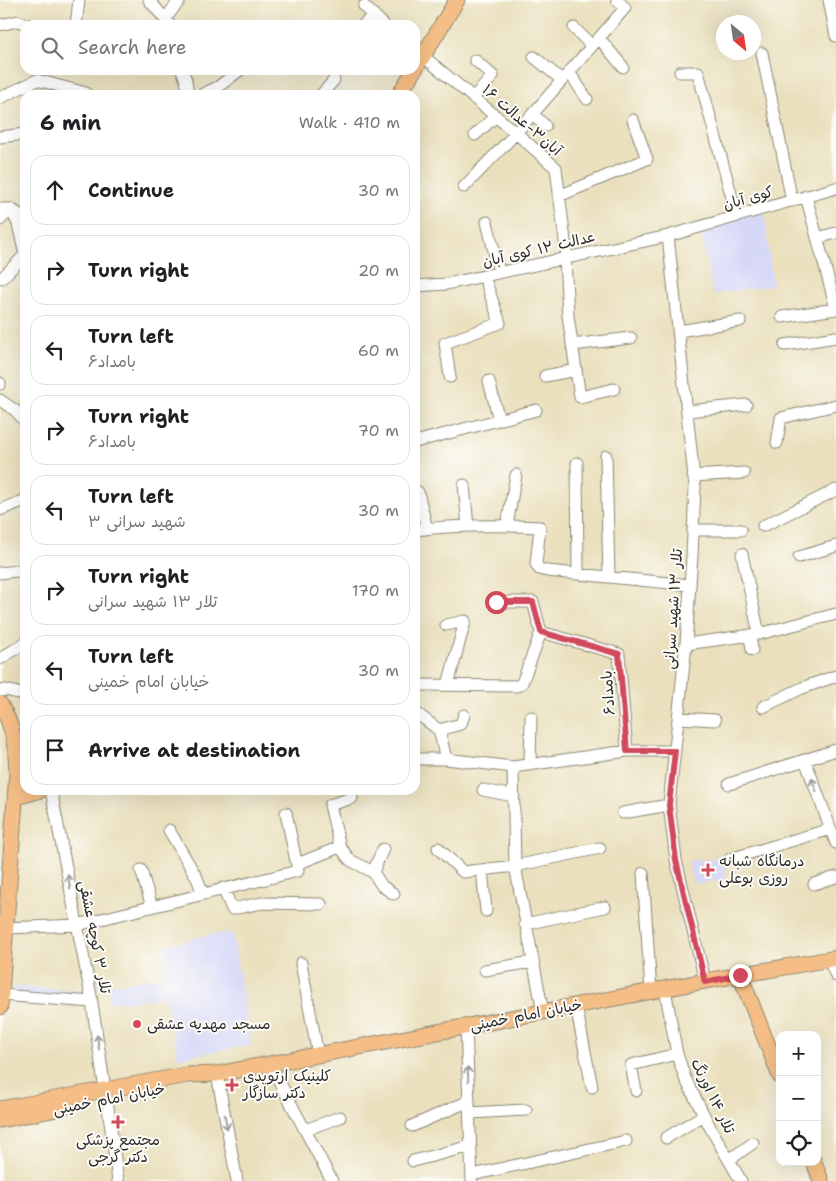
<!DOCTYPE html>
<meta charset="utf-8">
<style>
body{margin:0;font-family:"Shantell Sans","Playpen Sans Arabic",sans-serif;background:#f6f6f6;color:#202124}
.controls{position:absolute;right:15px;bottom:15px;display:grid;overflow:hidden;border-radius:10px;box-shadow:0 5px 20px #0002}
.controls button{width:45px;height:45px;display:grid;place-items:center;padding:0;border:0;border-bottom:1px solid #e0e0e0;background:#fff;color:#202124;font:25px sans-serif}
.compass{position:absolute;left:716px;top:15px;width:45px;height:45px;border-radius:50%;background:#fff;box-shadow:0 5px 20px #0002;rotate:151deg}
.stop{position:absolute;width:15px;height:15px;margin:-11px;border:4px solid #d1495b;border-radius:50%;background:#fff}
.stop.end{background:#d1495b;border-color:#fff;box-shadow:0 1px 5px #0008}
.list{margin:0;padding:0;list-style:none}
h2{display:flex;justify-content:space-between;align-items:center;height:65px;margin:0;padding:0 20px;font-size:21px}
h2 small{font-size:16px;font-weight:400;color:#757577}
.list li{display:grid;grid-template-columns:32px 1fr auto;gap:15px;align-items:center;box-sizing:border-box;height:70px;margin:0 10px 10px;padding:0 10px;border:1px solid #e0e0e0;border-radius:15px}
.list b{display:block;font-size:19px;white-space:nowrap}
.list p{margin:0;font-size:16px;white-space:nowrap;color:#757577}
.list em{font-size:16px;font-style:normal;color:#757577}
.icon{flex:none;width:28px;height:28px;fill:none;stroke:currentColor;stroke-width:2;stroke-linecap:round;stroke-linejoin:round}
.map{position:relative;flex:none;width:836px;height:1181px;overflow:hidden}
.search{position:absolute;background:#fff;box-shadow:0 5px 20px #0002;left:20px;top:20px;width:400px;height:55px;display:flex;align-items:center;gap:12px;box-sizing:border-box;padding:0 18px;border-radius:15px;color:#757577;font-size:19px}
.panel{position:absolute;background:#fff;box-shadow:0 5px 20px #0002;left:20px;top:90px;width:400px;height:705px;border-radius:15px}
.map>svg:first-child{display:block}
</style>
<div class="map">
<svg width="836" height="1181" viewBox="0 0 836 1181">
<rect width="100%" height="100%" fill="#fdfcf7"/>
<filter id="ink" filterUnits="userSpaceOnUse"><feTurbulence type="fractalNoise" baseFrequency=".02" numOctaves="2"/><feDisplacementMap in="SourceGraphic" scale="10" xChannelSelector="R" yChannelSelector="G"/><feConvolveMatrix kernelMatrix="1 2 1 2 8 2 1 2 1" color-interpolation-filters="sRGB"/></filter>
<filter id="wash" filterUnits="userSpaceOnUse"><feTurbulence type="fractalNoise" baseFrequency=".0096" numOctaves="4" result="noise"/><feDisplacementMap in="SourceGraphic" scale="20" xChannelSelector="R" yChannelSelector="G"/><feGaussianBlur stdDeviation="1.12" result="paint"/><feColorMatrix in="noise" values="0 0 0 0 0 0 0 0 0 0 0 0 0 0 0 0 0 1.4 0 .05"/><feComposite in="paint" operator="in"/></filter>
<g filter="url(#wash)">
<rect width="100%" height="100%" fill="#eae0bd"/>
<path fill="#d6d8f8" d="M764,209L773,285L713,294L700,226Z
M724,858L726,879L693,884L688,861Z
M232,933L251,1045L178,1058L165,997L109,1003V985L165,976V946L212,934Z
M103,977V987L93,988L87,1005L16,1004L13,986L86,992L92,979Z"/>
</g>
<g filter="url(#ink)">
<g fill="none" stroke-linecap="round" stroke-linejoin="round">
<g stroke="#8a8674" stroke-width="13">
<path id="minor" d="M149,0L170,25
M829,0L836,36
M364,6L384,25
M165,19L180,0
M0,25L18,21L29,25
M76,25L79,0
M363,25L374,15
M599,38L623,67
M592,46L625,8L617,0
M762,53L792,201
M423,56L516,133L556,168L567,257
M534,57L562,80
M182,70L186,80L188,95
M569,72L587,99
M680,72H698L737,216
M201,95L218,87L240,70
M321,95L334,80
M0,98L37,80L86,93
M473,98L493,76L475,60
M533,114L545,126
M475,135L496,116
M0,137L25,134
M464,187L516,133L592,46L574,28
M559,196L647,159L633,120
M806,196L836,308
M0,209H11L18,224L25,255
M0,220L11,209L20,215H25
M487,222L499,272
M668,236L695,487L692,556L686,644L669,805L676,860L705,981
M817,238L836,233
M565,258L568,316L580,397L614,389
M2,278L25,255
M415,286L447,284L668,236L836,188
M782,317L836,309
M679,331L740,321
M572,345L631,338
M785,345L836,337
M545,376L576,370
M450,377L445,343L500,323L484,276
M489,381L499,420
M0,384V383
M0,400L16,411L25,422
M688,411L746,405
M415,442L536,410
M777,443L781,418L836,405
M606,456L609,577
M577,463L578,574
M693,476L744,473
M464,485L468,526
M418,492L427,529
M0,510L25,500
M507,525L516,475
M763,526L836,490
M415,530C457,525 498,525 540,527L536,564L539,569L547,571L690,585
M693,530H741
M742,554L759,634
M799,557L836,546
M0,573L25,570
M446,625L465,621L448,685
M541,632L619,654L627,751
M750,635L752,650
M686,644L759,634L836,614
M0,659L25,643
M415,685L517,686L522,683L541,632L533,602H496
M0,691L6,690L25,695
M763,707L802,688L836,676
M415,712L439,730L446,759
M679,718L715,720
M439,730L461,724L464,715
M415,759H446L513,767L627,751H675
M805,760L836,843
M530,764L531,717
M513,767L515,866L543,1012
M729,784L836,750
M51,790L91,996L105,1090
M483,790L513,796
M352,798L330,805L340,847L350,860L373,872L382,886L394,894
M623,813L669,805
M169,830L197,878L203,894
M438,848L463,872L515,866L600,848
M730,859L831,829
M297,864L340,847
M141,870L152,907
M482,870L486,911
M373,872L383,849
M643,873L651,992
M814,884L836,877
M223,888L232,909L262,903L321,904
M525,924L605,907
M6,928L77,925L298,871L286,813
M829,960L836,976
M301,963L318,1055
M485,970L532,962
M665,989L677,1054L685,1078L711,1129L741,1181
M1,995L92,1002
M576,1006L592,1087
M466,1027L472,1181
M270,1064L332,1181
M217,1074L237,1181
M636,1091L631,1065L677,1054
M107,1100L118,1181
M470,1113L526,1110
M412,1126L469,1101
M305,1130L340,1117
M666,1138L704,1115
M729,1160L753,1143
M413,1161L471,1146
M472,1175L626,1141"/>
</g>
<g stroke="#8a8674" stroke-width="17">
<path id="major" d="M415,69L457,0
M399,95L414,70
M0,704C14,726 16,748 17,773L0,1007
M16,797L41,790
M740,975L780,1076
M0,1109L187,1075L217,1074L705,981L836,958
M0,1120L62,1108
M814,1162L821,1181"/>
</g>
<use href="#minor" stroke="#fff" stroke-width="11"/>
<use href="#major" stroke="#f5be86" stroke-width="15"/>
</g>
<defs><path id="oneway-shaft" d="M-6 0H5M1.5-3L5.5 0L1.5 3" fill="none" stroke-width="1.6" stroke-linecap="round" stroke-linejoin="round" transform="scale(1.25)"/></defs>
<g stroke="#a0a0a0">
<use href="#oneway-shaft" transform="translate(814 785) rotate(-111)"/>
<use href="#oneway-shaft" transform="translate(69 882) rotate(-101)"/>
<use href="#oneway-shaft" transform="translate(98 1042) rotate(-98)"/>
<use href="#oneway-shaft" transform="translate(468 1074) rotate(-93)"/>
<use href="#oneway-shaft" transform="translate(226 1122) rotate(79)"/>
</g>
</g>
<g fill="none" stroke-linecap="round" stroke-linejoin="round" filter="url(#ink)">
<path stroke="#d1495b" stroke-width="6" d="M496,602H533L541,632L619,654L627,751H675L669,805L676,860L705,982L740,975"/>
</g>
<g fill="#d1495b" stroke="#fdfcf7" stroke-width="2">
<path d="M705.5 862.5h5v5h5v5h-5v5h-5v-5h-5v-5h5z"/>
<circle cx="137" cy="1024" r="5"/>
<path d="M229.5 1077.5h5v5h5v5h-5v5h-5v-5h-5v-5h5z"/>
<path d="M115.5 1114.5h5v5h5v5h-5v5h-5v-5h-5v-5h5z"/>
</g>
<g text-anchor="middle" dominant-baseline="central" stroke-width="4" stroke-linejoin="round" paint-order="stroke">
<g font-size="15" fill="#2b2b2b" stroke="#fdfcf7">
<text transform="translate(522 120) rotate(41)">آبان۳-عدالت ۱۶</text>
<text transform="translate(748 198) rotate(-16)">کوی آبان</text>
<text transform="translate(539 249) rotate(-13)">عدالت ۱۲ کوی آبان</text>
<text transform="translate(673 609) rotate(-86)">تلار ۱۳ شهید سرانی</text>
<text transform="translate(608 693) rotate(-94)">بامداد۶</text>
<text transform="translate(95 937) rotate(79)">تلار ۳ کوچه عشقی</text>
<text transform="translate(526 1015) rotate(-11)">خیابان امام خمینی</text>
<text transform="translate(713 1096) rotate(64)">تلار ۱۴ اورنگ</text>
<text transform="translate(109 1099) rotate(-11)">خیابان امام خمینی</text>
</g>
<g font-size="15" fill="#2b2b2b" stroke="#fdfcf7" text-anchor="start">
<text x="719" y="861">درمانگاه شبانه<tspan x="719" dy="17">روزی بوعلی</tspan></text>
<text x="147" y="1024">مسجد مهدیه عشقی</text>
<text x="243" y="1076">کلینیک ارتوپدی<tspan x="243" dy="17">دکتر سازگار</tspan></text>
<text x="118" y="1140" text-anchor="middle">مجتمع پزشکی<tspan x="118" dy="17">دکتر گرجی</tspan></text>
</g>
</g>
</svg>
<div class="controls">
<button>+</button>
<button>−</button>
<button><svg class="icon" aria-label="locate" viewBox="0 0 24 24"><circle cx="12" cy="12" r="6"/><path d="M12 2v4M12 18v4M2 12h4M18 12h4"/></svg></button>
</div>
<svg class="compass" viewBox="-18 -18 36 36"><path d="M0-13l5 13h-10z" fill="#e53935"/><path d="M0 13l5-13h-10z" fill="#757577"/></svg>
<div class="stop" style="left:496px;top:602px"></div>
<div class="stop end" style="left:740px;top:975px"></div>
<div class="search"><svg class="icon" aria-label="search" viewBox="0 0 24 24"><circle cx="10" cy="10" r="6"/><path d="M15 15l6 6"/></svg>Search here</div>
<section class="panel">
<h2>6 min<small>Walk · 410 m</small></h2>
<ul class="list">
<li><svg class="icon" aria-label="ahead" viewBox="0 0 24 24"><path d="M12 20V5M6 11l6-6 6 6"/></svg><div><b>Continue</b></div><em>30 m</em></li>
<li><svg class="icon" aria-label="right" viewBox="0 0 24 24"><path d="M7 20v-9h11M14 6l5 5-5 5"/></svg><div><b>Turn right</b></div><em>20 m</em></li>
<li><svg class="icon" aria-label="left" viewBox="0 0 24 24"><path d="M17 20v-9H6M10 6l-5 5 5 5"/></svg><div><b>Turn left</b><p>بامداد۶</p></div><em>60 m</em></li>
<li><svg class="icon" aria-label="right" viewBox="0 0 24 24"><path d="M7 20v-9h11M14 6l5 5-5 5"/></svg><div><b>Turn right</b><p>بامداد۶</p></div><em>70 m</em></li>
<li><svg class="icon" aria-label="left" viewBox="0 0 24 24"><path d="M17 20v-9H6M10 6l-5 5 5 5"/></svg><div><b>Turn left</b><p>شهید سرانی ۳</p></div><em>30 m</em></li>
<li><svg class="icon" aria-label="right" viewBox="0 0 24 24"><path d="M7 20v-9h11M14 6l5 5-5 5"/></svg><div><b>Turn right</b><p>تلار ۱۳ شهید سرانی</p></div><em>170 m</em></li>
<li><svg class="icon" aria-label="left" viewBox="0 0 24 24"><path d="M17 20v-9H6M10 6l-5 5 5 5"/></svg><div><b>Turn left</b><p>خیابان امام خمینی</p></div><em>30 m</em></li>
<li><svg class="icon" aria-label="arrive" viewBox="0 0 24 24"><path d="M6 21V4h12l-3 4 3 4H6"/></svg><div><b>Arrive at destination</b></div></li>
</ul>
</section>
</div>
